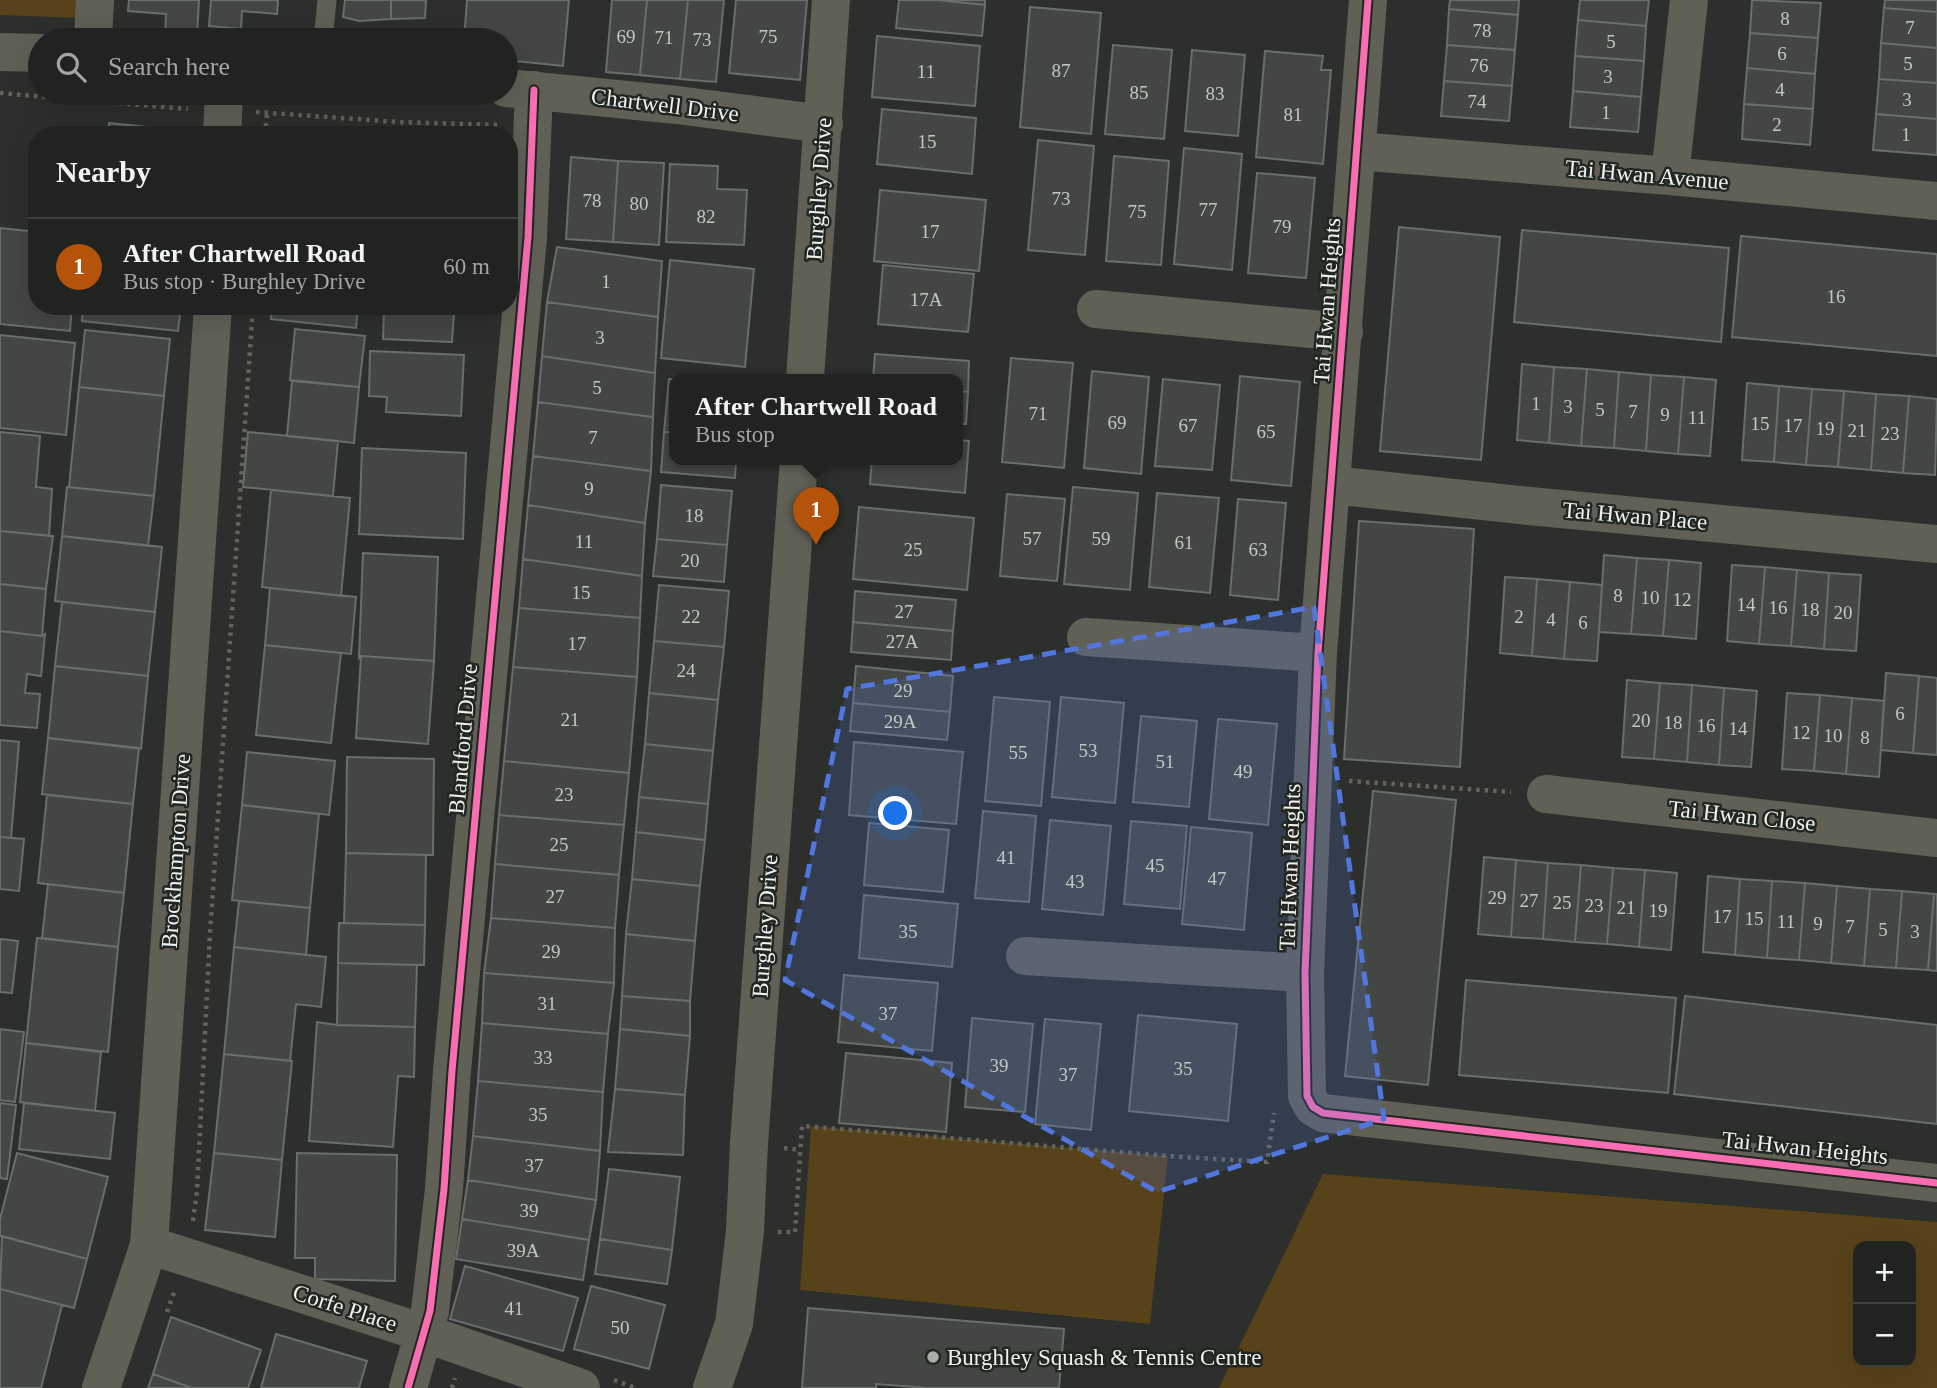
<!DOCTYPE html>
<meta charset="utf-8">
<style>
body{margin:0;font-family:"Times New Roman",serif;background:#292b29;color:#f1f3f6}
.controls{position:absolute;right:21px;bottom:21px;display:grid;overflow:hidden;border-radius:14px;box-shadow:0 7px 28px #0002}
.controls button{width:63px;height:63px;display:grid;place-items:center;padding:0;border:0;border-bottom:2px solid #3e403e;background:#212320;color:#f1f3f6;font:35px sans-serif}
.you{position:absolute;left:896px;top:814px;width:24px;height:24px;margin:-18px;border:5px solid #fff;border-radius:50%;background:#1a73e8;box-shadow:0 0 0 10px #1a73e833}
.badge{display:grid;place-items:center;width:46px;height:46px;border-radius:50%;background:#b45309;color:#fff;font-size:23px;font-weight:700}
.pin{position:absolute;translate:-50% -58px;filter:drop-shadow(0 2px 4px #0008)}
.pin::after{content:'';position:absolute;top:37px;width:24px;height:21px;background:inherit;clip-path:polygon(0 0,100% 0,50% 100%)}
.popup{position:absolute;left:669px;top:374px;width:294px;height:91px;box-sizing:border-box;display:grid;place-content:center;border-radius:14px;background:#212320;filter:drop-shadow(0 2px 5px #0005);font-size:23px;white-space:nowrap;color:#a2a4a5}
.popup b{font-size:26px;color:#f1f3f6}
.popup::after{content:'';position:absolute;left:50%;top:100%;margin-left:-14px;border:14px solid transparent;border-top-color:#212320}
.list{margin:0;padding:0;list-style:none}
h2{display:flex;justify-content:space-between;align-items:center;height:91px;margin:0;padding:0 28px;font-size:30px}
h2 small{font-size:23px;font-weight:400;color:#a2a4a5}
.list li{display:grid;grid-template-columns:46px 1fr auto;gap:21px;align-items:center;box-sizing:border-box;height:98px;padding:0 28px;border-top:2px solid #3e403e}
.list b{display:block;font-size:26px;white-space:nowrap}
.list p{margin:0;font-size:23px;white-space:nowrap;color:#a2a4a5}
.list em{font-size:23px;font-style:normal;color:#a2a4a5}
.icon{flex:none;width:38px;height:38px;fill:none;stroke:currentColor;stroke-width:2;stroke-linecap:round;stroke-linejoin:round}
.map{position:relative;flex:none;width:1937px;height:1388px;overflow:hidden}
.search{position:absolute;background:#212320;box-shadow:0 7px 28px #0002;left:28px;top:28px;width:490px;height:77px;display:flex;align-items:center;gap:18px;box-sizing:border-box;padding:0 24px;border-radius:38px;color:#a2a4a5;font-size:26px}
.panel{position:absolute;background:#212320;box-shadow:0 7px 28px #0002;left:28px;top:126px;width:490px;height:189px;border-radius:28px}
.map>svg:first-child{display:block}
</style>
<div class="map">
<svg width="1937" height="1388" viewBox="0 0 1937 1388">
<rect width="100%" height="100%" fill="#2c2f2b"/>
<path fill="#584219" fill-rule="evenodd" d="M0,0H81L80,18L0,15Z
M811,1126L1168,1156L1150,1324L800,1290Z
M1323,1174L1937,1222V1388H1219ZM1911,1246V1362H1858V1246Z"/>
<path fill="#434643" stroke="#6a6e6b" stroke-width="2" d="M129,0H199L197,37L165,35L166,14L128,11Z
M211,0H278L277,14L242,11L241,29L209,26Z
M345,0H391V19L359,21L343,17Z
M391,0H426L425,18L391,19Z
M467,0H569L563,66L506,60V40H464Z
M612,0H647L640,75L606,72Z
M647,0H688L680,79L640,75Z
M688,0H724L716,82L680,79Z
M736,0H807L800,80L729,73Z
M899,0H937L985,5L982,36L896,28Z
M937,0H985V5Z
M1450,0H1519L1518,15L1449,9Z
M1580,0H1649L1646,26L1578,20Z
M1752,0L1821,3L1818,38L1750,33Z
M1885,0H1937V12L1884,8Z
M1030,7L1101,13L1091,134L1020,127Z
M1884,8L1937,12V48L1881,43Z
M1449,9L1518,15L1515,50L1447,45Z
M1578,20L1646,26L1644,61L1575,56Z
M1750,33L1818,38L1815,74L1747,68Z
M877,36L980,46L975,106L872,97Z
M1881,43L1937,48V83L1879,79Z
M1113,45L1172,50L1164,139L1105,134Z
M1447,45L1515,50L1512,86L1444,81Z
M1192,50L1245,55L1238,136L1185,131Z
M1265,51L1323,56L1321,70H1331L1323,164L1256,157Z
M1575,56L1644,61L1641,97L1573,91Z
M1747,68L1815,74L1813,109L1744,104Z
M1879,79L1937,83V119L1876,114Z
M1444,81L1512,86L1509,121L1441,116Z
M1573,91L1641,97L1638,132L1570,127Z
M1744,104L1813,109L1810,145L1742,139Z
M882,109L976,118L972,174L877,164Z
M1876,114L1937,119V155L1873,150Z
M109,123L185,131V135H108Z
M1038,140L1094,146L1085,255L1028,250Z
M1184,148L1242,154L1232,270L1174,264Z
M1114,156L1169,161L1161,265L1106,261Z
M571,157L618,161L613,242L566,239Z
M618,161L664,163L659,245L613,242Z
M670,164L718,166L717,189L747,190L744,245L666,242Z
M1257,173L1315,178L1306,278L1248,273Z
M37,178V211H34Z
M880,190L986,200L979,271L874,261Z
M1399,227L1500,237L1481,460L1380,451Z
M0,228L37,232V306H72L70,331L0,324Z
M1522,230L1729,248L1721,342L1514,322Z
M1741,236L1937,254V356L1732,337Z
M557,247L662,261L658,317L547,302Z
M670,260L754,269L745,367L661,358Z
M883,265L974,274L968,332L878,324Z
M547,302L658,317L655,373L542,356Z
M83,306H181L178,331L82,321Z
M272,306H358L356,328L271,319Z
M395,306H467V314H454L452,342L383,339L384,310L394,311Z
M295,329L365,336L359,387L290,380Z
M85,330L170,339L164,396L79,387Z
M0,335L75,343L66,435L0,428Z
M370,351L464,355L461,416L386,412L387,397L369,396Z
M875,354L969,361L968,392L958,391V379H873Z
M542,356L655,373L653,417L538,402Z
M1011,358L1073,363L1064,468L1002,462Z
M1522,364L1554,367L1549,443L1517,440Z
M1554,367L1587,369L1581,446L1549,443Z
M1587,369L1619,372L1614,448L1581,446Z
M1092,371L1149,377L1141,474L1084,468Z
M1619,372L1651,375L1646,451L1614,448Z
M1651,375L1684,377L1678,454L1646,451Z
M1240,376L1300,382L1291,486L1231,480Z
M1684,377L1716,380L1710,456L1678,454Z
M669,379H674V432H664Z
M1163,379L1220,385L1212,470L1155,466Z
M292,381L359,387L354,443L287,436Z
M1747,383L1779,386L1774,462L1742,460Z
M1779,386L1812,389L1806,465L1774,462Z
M79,387L164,396L154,496L69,487Z
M1812,389L1844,391L1838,467L1806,465Z
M958,391L968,392L966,424H958Z
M1844,391L1876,394L1871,470L1838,467Z
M1876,394L1909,396L1903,473L1871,470Z
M1909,396L1937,399L1935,475L1903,473Z
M538,402L653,417L651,471L533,456Z
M0,432L40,436L36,487L52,489L49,536L0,531Z
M248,432L338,441L333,496L243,487Z
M664,432H674V459H736L735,478L661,472Z
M958,440L969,441L965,493L870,484L872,459H958Z
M362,448L466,453L463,539L359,534Z
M533,456L651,471L645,523L528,505Z
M661,485L732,491L727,545L657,539Z
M67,487L154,496L148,546L62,536Z
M1073,487L1138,493L1130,590L1064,584Z
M271,490L350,498L341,596L262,587Z
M1157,493L1219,498L1210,593L1149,587Z
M1007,494L1065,499L1057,581L1000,576Z
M1238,499L1286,503L1278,600L1230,595Z
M528,505L645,523L642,576L523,559Z
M859,507L974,518L967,590L853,579Z
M1359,521L1474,529L1460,767L1344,759Z
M0,531L53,536L46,589L0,584Z
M62,536L162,547L155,612L55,601Z
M657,539L727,545L724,582L653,576Z
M363,553L438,557L434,661L361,656L359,658Z
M1604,555L1637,558L1631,634L1599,632Z
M1637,558L1669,560L1663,636L1631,634Z
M523,559L642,576L640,618L519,608Z
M1669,560L1701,563L1696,639L1663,636Z
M1732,565L1765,567L1759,644L1727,641Z
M1765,567L1797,570L1791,646L1759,644Z
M1797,570L1829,573L1824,649L1791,646Z
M1829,573L1861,575L1856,651L1824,649Z
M1505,577L1537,579L1532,656L1500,653Z
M1537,579L1570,582L1564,659L1532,656Z
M1570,582L1602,585L1597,661L1564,659Z
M0,584L46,589L42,636L0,631Z
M659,585L729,591L724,647L654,641Z
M270,588L356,597L351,654L265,645Z
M855,591L956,600L953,631L853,622Z
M62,602L155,612L148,676L55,666Z
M519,608L640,618L637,677L513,667Z
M853,622L953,631L951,660L851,652Z
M0,631L42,636L45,634L41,676L27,674L25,693L40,694L37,728L0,725Z
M654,641L724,647L718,700L649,693Z
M265,645L341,653L331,743L256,735Z
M361,656L434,661L428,744L356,738Z
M55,666L148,676L141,749L48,738Z
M856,666L953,676L950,712L853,703Z
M513,667L637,677L629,773L504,761Z
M1886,673L1919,676L1913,753L1881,750Z
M1919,676L1937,678V755L1913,753Z
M1627,680L1660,683L1654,759L1622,757Z
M1660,683L1692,685L1687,762L1654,759Z
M1692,685L1724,688L1719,765L1687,762Z
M1724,688L1757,691L1751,767L1719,765Z
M649,693L718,700L713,751L645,744Z
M1787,693L1820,695L1814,771L1782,769Z
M1820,695L1852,698L1846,774L1814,771Z
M994,697L1050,702L1041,806L985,801Z
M1061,697L1124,703L1115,803L1052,797Z
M1852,698L1884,701L1879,777L1846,774Z
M853,703L950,712L947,740L850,731Z
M1141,716L1197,721L1189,807L1133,802Z
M1218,719L1277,724L1268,825L1209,819Z
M48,738L139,748L133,804L42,794Z
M0,740L19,742L11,838L0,837Z
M854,742L963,752L956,824L849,815Z
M645,744L713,751L708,804L639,797Z
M247,752L335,761L329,815L242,805Z
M347,757L434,759L433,855L346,853Z
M504,761L629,773L624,825L499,815Z
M1373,791L1456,800L1428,1085L1345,1076Z
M47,795L133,804L124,893L38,883Z
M639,797L708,804L705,840L636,832Z
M242,805L319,814L310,908L232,900Z
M983,811L1036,816L1029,902L975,898Z
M499,815L624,825L619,875L495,864Z
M1050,820L1111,826L1103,915L1042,909Z
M1131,821L1187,826L1180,909L1124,904Z
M869,823L949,830L943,892L864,885Z
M1191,827L1252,833L1244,930L1182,924Z
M636,832L705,840L700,886L632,879Z
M0,837L24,839L19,891L0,889Z
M346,853L426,855L425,925L344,923Z
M1484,857L1516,860L1511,937L1478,934Z
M1516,860L1548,863L1543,939L1511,937Z
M1548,863L1581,865L1575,942L1543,939Z
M495,864L619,875L615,928L491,918Z
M1581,865L1613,868L1607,944L1575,942Z
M1613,868L1645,870L1639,947L1607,944Z
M1645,870L1677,873L1671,950L1639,947Z
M1708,876L1740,879L1735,955L1703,952Z
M632,879L700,886L695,941L626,934Z
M1740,879L1772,881L1767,958L1735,955Z
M1772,881L1805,883L1799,960L1767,958Z
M1805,883L1837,886L1831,963L1799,960Z
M48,884L124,893L118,947L42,938Z
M1837,886L1870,889L1864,966L1831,963Z
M1870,889L1902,891L1896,968L1864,966Z
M1902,891L1934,894L1928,970L1896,968Z
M1934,894H1937V971L1928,970Z
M864,895L958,904L952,967L859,958Z
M239,901L310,908L306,955L234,947Z
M491,918L615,928L614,983L484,973Z
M339,923L425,925L424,965L338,963Z
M626,934L695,941L690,1001L622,996Z
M37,938L118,947L108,1052L26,1043Z
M0,939L18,941L12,993L0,992Z
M234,947L326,957L321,1007L296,1004L290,1061L224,1054Z
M338,963L417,965L415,1027L337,1025Z
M484,973L614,983L608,1034L482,1023Z
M844,975L938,983L932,1051L838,1042Z
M1466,980L1676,998L1668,1093L1459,1075Z
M622,996L690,1001V1036L620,1029Z
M1685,996L1937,1025V1124L1674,1094Z
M1138,1015L1237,1024L1228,1121L1129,1111Z
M972,1018L1033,1024L1025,1112L965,1107Z
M1045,1019L1101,1024L1091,1130L1035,1124Z
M317,1022L337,1025L415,1027L414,1077L398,1076L393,1147L309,1141Z
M482,1023L608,1034L603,1092L478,1081Z
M0,1029L24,1032L15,1102L0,1100Z
M620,1029L690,1036L685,1095L615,1089Z
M26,1043L101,1052L95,1111L20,1102Z
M846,1053L952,1063L946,1132L839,1123Z
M224,1054L292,1061L282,1160L214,1153Z
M478,1081L603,1092L600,1151L473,1136Z
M615,1089L685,1095L683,1155L608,1152Z
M0,1103L16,1105L7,1179L0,1178Z
M24,1103L115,1113L110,1159L19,1149Z
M473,1136L600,1151L596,1200L468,1180Z
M17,1153L108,1177L87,1259L0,1236V1219Z
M214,1153L282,1160L275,1237L205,1230Z
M297,1153L397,1155L395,1281L315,1279V1258H295Z
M609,1169L680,1177L672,1250L600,1239Z
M468,1180L596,1200L589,1240L462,1219Z
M462,1219L589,1240L583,1280L456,1259Z
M2,1236L87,1259L74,1308L0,1289Z
M600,1239L672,1250L667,1284L595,1274Z
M465,1266L578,1298L563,1351L450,1319Z
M591,1286L665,1305L649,1369L574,1349Z
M0,1289L62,1305L41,1388H0Z
M808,1308L1064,1329L1059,1388H928L876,1384V1388H802Z
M171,1317L261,1350L248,1388H192L153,1374Z
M276,1334L367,1361L359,1388H261Z
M153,1374L192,1388H148Z"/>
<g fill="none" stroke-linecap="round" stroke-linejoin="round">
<path stroke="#62645d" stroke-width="4.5" stroke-dasharray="3.5 5" stroke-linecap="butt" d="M128,38L144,40
M0,93L188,109
M256,112L399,122L499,125
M265,135L267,113
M1349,781L1511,792
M784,1148L800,1150
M193,1221L197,1191L210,933L253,306
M778,1232H795L802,1126L1168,1156L1267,1162L1274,1113
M167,1312L175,1290
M614,1380L636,1388
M452,1388L455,1378"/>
<path stroke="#606057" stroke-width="19" d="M323,40L327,0"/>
<path stroke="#606057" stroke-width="38" d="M1368,0L1318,653L1305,973L1307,1096L1313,1107L1323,1113L1937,1183
M93,40L95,0
M0,52L40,53
M506,88L677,105L824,124
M222,135L224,93
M1357,151L1670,176L1937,201
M1670,176L1689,0
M1096,309L1344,332
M805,379L831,0
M1332,485L1529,506L1937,544
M1086,637L1318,653
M1546,794L1937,838
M1025,956L1305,973
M149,1245L424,1333L581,1388
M101,1388L149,1245L213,306
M408,1388L430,1311L444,1189L452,1071L528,237L534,90
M712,1388L734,1324L745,1231L749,1143L799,459"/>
<g stroke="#212620" stroke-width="11">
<path id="cycleway" d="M1368,0L1318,653L1305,973L1307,1096L1313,1107L1323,1113L1937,1183
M408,1388L430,1311L444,1189L452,1071L528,237L534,90"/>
</g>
<use href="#cycleway" stroke="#f96db3" stroke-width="7"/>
</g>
<path fill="#5177de" fill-opacity="0.2" stroke="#5177de" stroke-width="5" stroke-dasharray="14 9" stroke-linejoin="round" d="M1314,607L1384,1119L1157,1192L785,980L847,689Z"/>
<circle fill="#aaaeaa" stroke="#212620" stroke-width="2.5" cx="933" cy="1357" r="7"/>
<g text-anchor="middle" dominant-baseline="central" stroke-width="5" stroke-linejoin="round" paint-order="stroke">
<g font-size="19" fill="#c3c7c3">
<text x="1785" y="18">8</text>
<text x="1910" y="27">7</text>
<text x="1482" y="30">78</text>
<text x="626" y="36">69</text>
<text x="768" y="36">75</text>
<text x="664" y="37">71</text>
<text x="702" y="39">73</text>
<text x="1611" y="41">5</text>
<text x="1782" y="53">6</text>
<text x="1908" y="63">5</text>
<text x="1479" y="65">76</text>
<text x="1061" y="70">87</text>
<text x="926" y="71">11</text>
<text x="1608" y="76">3</text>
<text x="1780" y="89">4</text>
<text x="1139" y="92">85</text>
<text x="1215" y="93">83</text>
<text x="1907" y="99">3</text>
<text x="1477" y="101">74</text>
<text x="1606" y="112">1</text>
<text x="1293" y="114">81</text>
<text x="1777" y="124">2</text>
<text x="1906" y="134">1</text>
<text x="927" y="141">15</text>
<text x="1061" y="198">73</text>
<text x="592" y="200">78</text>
<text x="639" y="203">80</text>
<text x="1208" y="209">77</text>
<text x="1137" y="211">75</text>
<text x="706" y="216">82</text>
<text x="1282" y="226">79</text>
<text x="930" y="231">17</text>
<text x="606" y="281">1</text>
<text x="1836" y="296">16</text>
<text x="926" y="299">17A</text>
<text x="600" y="337">3</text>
<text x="597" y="387">5</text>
<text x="1536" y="403">1</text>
<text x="1568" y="406">3</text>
<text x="1600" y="409">5</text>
<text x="1633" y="411">7</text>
<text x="1038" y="413">71</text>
<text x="1665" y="414">9</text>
<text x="1697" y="417">11</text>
<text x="1117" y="422">69</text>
<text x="1760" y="423">15</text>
<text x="1188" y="425">67</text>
<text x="1793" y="425">17</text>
<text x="1825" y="428">19</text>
<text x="1857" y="430">21</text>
<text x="1266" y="431">65</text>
<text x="1890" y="433">23</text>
<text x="593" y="437">7</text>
<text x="589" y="488">9</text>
<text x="694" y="515">18</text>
<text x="1032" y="538">57</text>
<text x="1101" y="538">59</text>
<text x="584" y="541">11</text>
<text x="1184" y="542">61</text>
<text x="913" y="549">25</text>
<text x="1258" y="549">63</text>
<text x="690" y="560">20</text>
<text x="581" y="592">15</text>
<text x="1618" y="595">8</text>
<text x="1650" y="597">10</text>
<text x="1682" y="599">12</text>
<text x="1746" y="604">14</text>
<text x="1778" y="607">16</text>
<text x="1810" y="609">18</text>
<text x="904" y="611">27</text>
<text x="1843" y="612">20</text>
<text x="691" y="616">22</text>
<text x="1519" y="616">2</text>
<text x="1551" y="619">4</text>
<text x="1583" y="622">6</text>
<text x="902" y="641">27A</text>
<text x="577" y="643">17</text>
<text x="686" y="670">24</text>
<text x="903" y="690">29</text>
<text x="1900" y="713">6</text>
<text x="570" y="719">21</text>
<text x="1641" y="720">20</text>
<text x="900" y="721">29A</text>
<text x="1673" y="722">18</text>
<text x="1706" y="725">16</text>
<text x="1738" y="728">14</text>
<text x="1801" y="732">12</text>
<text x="1833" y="735">10</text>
<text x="1865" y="737">8</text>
<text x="1088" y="750">53</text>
<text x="1018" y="752">55</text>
<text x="1165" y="761">51</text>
<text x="1243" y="771">49</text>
<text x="564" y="794">23</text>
<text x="559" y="844">25</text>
<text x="1006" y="857">41</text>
<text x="1155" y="865">45</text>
<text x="1217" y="878">47</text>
<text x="1075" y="881">43</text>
<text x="555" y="896">27</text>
<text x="1497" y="897">29</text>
<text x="1529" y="900">27</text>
<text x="1562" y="902">25</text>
<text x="1594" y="905">23</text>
<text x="1626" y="907">21</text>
<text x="1658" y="910">19</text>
<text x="1722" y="916">17</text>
<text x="1754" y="918">15</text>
<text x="1786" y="921">11</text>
<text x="1818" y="923">9</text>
<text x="1850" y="926">7</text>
<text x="1883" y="929">5</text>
<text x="908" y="931">35</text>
<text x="1915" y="931">3</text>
<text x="551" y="951">29</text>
<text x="547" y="1003">31</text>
<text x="888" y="1013">37</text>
<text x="543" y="1057">33</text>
<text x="999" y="1065">39</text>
<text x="1183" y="1068">35</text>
<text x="1068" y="1074">37</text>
<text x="538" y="1114">35</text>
<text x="534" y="1165">37</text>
<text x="529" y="1210">39</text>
<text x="523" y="1250">39A</text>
<text x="514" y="1308">41</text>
<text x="620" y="1327">50</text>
</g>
<g font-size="23" fill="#eef2ee" stroke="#212620">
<text transform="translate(665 105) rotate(7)">Chartwell Drive</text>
<text transform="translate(1647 175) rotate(5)">Tai Hwan Avenue</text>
<text transform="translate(819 189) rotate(-86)">Burghley Drive</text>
<text transform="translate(1327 301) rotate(-86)">Tai Hwan Heights</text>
<text transform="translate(1635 516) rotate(5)">Tai Hwan Place</text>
<text transform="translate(463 739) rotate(-85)">Blandford Drive</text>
<text transform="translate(1742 816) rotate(6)">Tai Hwan Close</text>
<text transform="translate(176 851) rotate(-86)">Brockhampton Drive</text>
<text transform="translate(1290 867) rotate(-88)">Tai Hwan Heights</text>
<text transform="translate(765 926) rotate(-86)">Burghley Drive</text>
<text transform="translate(1805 1148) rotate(6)">Tai Hwan Heights</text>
<text transform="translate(345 1308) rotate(18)">Corfe Place</text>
</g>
<g font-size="23" fill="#eef2ee" stroke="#212620" text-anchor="start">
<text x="947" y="1357">Burghley Squash &amp; Tennis Centre</text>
</g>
</g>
</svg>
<div class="controls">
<button>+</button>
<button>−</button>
</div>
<div class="you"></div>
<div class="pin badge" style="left:816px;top:545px">1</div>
<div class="popup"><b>After Chartwell Road</b>Bus stop</div>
<div class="search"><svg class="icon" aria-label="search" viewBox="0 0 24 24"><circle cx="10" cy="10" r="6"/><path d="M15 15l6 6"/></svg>Search here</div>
<section class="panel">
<h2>Nearby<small></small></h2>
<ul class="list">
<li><span class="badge">1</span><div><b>After Chartwell Road</b><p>Bus stop · Burghley Drive</p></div><em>60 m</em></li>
</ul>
</section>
</div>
